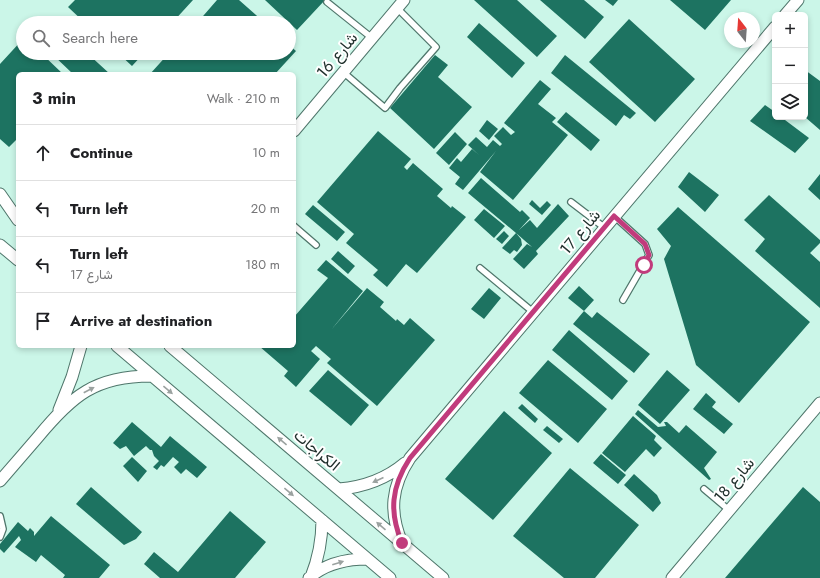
<!DOCTYPE html>
<meta charset="utf-8">
<style>
body{margin:0;font-family:Jost,Vazirmatn,sans-serif;background:#f6f6f6;color:#202124}
.controls{position:absolute;right:12px;top:12px;display:grid;overflow:hidden;border-radius:6px;box-shadow:0 2px 6px #0003}
.controls button{width:36px;height:36px;display:grid;place-items:center;padding:0;border:0;border-bottom:1px solid #e0e0e0;background:#fff;color:#202124;font:20px sans-serif}
.compass{position:absolute;left:724px;top:12px;width:36px;height:36px;border-radius:50%;background:#fff;box-shadow:0 2px 6px #0003;rotate:343deg}
.stop{position:absolute;width:12px;height:12px;margin:-9px;border:3px solid #c13b7c;border-radius:50%;background:#fff}
.stop.end{background:#c13b7c;border-color:#fff;box-shadow:0 1px 4px #0008}
.list{margin:0;padding:0;list-style:none}
h2{display:flex;justify-content:space-between;align-items:center;height:52px;margin:0;padding:0 16px;font-size:17px}
h2 small{font-size:13px;font-weight:400;color:#757577}
.list li{display:grid;grid-template-columns:26px 1fr auto;gap:12px;align-items:center;box-sizing:border-box;height:56px;padding:0 16px;border-top:1px solid #e0e0e0}
.list b{display:block;font-size:15px;white-space:nowrap}
.list p{margin:0;font-size:13px;white-space:nowrap;color:#757577}
.list em{font-size:13px;font-style:normal;color:#757577}
.icon{flex:none;width:22px;height:22px;fill:none;stroke:currentColor;stroke-width:2;stroke-linecap:round;stroke-linejoin:round}
.map{position:relative;flex:none;width:820px;height:578px;overflow:hidden}
.search{position:absolute;background:#fff;box-shadow:0 2px 6px #0003;left:16px;top:16px;width:280px;height:44px;display:flex;align-items:center;gap:10px;box-sizing:border-box;padding:0 14px;border-radius:22px;color:#757577;font-size:15px}
.panel{position:absolute;background:#fff;box-shadow:0 2px 6px #0003;left:16px;top:72px;width:280px;height:276px;border-radius:6px}
.map>svg:first-child{display:block}
</style>
<div class="map">
<svg width="820" height="578" viewBox="0 0 820 578">
<rect width="100%" height="100%" fill="#cbf6e8"/>
<path fill="#1d7361" d="M75,0H193L172,23H85L68,7Z
M217,0H239L265,23H197Z
M265,0H325L297,30Z
M474,0H517L557,36L537,57Z
M540,0H584L604,17L585,39Z
M605,0H618L613,6Z
M670,0H731L705,30Z
M629,19L695,79L655,122L589,62Z
M479,23L525,63L512,78L467,37Z
M23,39V53H41L63,74H18V138L9,147L0,139V64Z
M289,45L296,51L275,74H150L169,53H289Z
M51,53H87L110,74H73Z
M118,53H144L132,66Z
M435,55L448,65L438,77L472,107L434,149L390,108Z
M565,55L636,113L630,119L624,115L616,126L551,73Z
M805,70L820,81V130L805,117Z
M540,80L551,89L538,104L556,118L552,122L568,135L513,200L480,172L496,151L463,190L455,184L460,177L449,168L457,158L461,162L472,149L479,155L468,145L476,137L487,147L493,140L500,146L502,144L494,136L503,127L511,135L515,132L504,123Z
M765,105L775,112V117H781L809,138L795,153L750,121Z
M566,112L600,140L591,151L557,122Z
M487,120L498,129L489,140L479,131Z
M378,131L411,159L404,167L407,170L413,163L443,189L437,196L451,208L452,206L466,217L417,273L406,264L387,287L373,275L378,270L346,243L354,234L317,202Z
M455,132L467,144L449,165L436,153Z
M689,172L719,195L705,212L678,187Z
M820,174V200L808,189Z
M481,178L520,212L522,210L530,218L519,230L530,220L537,228L558,204L569,216L536,251L538,254L524,269L513,259L527,244L532,247L516,233L468,193Z
M769,195L820,240V243L810,253L820,262V308L755,251L765,239L744,220Z
M532,200L540,208L547,201L551,205L542,215L529,204Z
M313,205L345,232L337,241L305,214Z
M678,207L810,322L739,403L696,365L664,259L671,246L657,229Z
M484,209L505,226L494,238L474,220Z
M504,231L509,236L502,244L496,239Z
M516,233L521,239L522,245L517,252L514,250L510,254L502,248Z
M338,251L355,266L348,274L331,259Z
M326,260L363,291L331,330L367,288L384,302L380,307L396,321L397,319L404,325L410,318L435,340L377,406L327,363L331,359L316,346L311,351L320,359L296,387L284,376L288,371L259,346H294V317L328,278L317,270Z
M579,286L594,300L584,311L568,298Z
M489,288L501,298L484,319L471,309Z
M584,311L592,318L597,312L650,354L634,373L573,324Z
M569,330L628,381L612,400L552,350Z
M548,360L607,409L578,443L519,393Z
M328,370L369,405L351,426L309,391Z
M667,370L690,390L660,424L638,405Z
M706,393L716,402L712,407L733,424L724,434L693,409Z
M522,404L538,419L535,423L518,408Z
M638,410L658,427L666,426L664,422H667L679,433L686,425L717,452L704,468L711,479L709,480L635,414Z
M504,411L552,453L493,520L445,479Z
M633,416L656,436L654,440L662,448L654,457L646,449L625,472L602,453Z
M132,422L161,447L170,436L207,467L197,478L186,469L181,474L174,467L179,462L173,457L164,467L161,465L157,470L153,467L159,461L154,456L152,450H150L146,446L134,456L126,446L120,449L113,443Z
M547,426L563,439L559,443L543,430Z
M601,454L626,475L618,484L593,463Z
M132,457L147,471L138,482L123,466Z
M570,468L639,525L595,578H564L513,536Z
M634,474L657,495L661,503L653,512L624,485Z
M91,487L142,532L136,539L124,545L76,504Z
M803,487L820,502V578H725Z
M230,511L266,542L235,578H160L144,564L154,552L178,572Z
M51,516L110,565L99,578H63L65,575L41,555L36,562L15,547L21,540L19,536L4,553L0,549V544L18,522L28,531L30,528L34,532V536Z"/>
<g fill="none" stroke-linecap="round" stroke-linejoin="round">
<g stroke="#4f766b" stroke-width="8">
<path id="lane" d="M327,2L372,38
M343,72L385,108L400,88L436,47L397,8
M571,202L605,228
M614,216L645,244L649,255L623,300
M294,226L316,245
M480,268L533,312
M704,489L729,510
M0,516L3,529L0,537"/>
</g>
<g stroke="#4f766b" stroke-width="13">
<path id="street" d="M785,15L798,0
M294,131L404,0
M0,194L18,220
M0,245L18,260
M117,346L390,578
M170,346L443,578
M59,410L72,377L81,346
M0,481C13,466 25,452 38,437C72,396 95,376 151,376
M339,489C364,487 386,479 405,463
M402,543C389,512 391,487 410,458L775,27
M311,577C319,557 322,540 322,520
M309,578C325,564 347,559 367,559
M672,578L820,403"/>
</g>
<use href="#lane" stroke="#fff" stroke-width="5.5"/>
<use href="#street" stroke="#fff" stroke-width="11"/>
</g>
<defs><path id="oneway-solid" d="M-6-.8H1V-3.2L6.5 0L1 3.2V.8H-6Z"/></defs>
<g fill="#9ba2a0">
<use href="#oneway-solid" transform="translate(89 390) rotate(-28)"/>
<use href="#oneway-solid" transform="translate(168 390) rotate(40)"/>
<use href="#oneway-solid" transform="translate(282 441) rotate(-140)"/>
<use href="#oneway-solid" transform="translate(378 480) rotate(156)"/>
<use href="#oneway-solid" transform="translate(289 492) rotate(40)"/>
<use href="#oneway-solid" transform="translate(381 526) rotate(-139)"/>
<use href="#oneway-solid" transform="translate(338 563) rotate(-17)"/>
</g>
<g fill="none" stroke-linecap="round" stroke-linejoin="round">
<path stroke="#c13b7c" stroke-width="5" d="M402,543C389,512 391,487 410,458L614,216L645,244L649,255L644,265"/>
</g>
<g text-anchor="middle" dominant-baseline="central" stroke-width="4" stroke-linejoin="round" paint-order="stroke">
<g font-size="16" fill="#21312d" stroke="#fff">
<text transform="translate(337 55) rotate(-50)">شارع 16</text>
<text transform="translate(580 232) rotate(-50)">شارع 17</text>
<text transform="translate(317 450) rotate(40)">الكراجات</text>
<text transform="translate(734 480) rotate(-50)">شارع 18</text>
</g>
</g>
</svg>
<div class="controls">
<button>+</button>
<button>−</button>
<button><svg class="icon" aria-label="layers" viewBox="0 0 24 24"><path d="M12 4l9 5-9 5-9-5zM3 14l9 5 9-5"/></svg></button>
</div>
<svg class="compass" viewBox="-18 -18 36 36"><path d="M0-13l5 13h-10z" fill="#e53935"/><path d="M0 13l5-13h-10z" fill="#757577"/></svg>
<div class="stop" style="left:644px;top:265px"></div>
<div class="stop end" style="left:402px;top:543px"></div>
<div class="search"><svg class="icon" aria-label="search" viewBox="0 0 24 24"><circle cx="10" cy="10" r="6"/><path d="M15 15l6 6"/></svg>Search here</div>
<section class="panel">
<h2>3 min<small>Walk · 210 m</small></h2>
<ul class="list">
<li><svg class="icon" aria-label="ahead" viewBox="0 0 24 24"><path d="M12 20V5M6 11l6-6 6 6"/></svg><div><b>Continue</b></div><em>10 m</em></li>
<li><svg class="icon" aria-label="left" viewBox="0 0 24 24"><path d="M17 20v-9H6M10 6l-5 5 5 5"/></svg><div><b>Turn left</b></div><em>20 m</em></li>
<li><svg class="icon" aria-label="left" viewBox="0 0 24 24"><path d="M17 20v-9H6M10 6l-5 5 5 5"/></svg><div><b>Turn left</b><p>شارع 17</p></div><em>180 m</em></li>
<li><svg class="icon" aria-label="arrive" viewBox="0 0 24 24"><path d="M6 21V4h12l-3 4 3 4H6"/></svg><div><b>Arrive at destination</b></div></li>
</ul>
</section>
</div>
